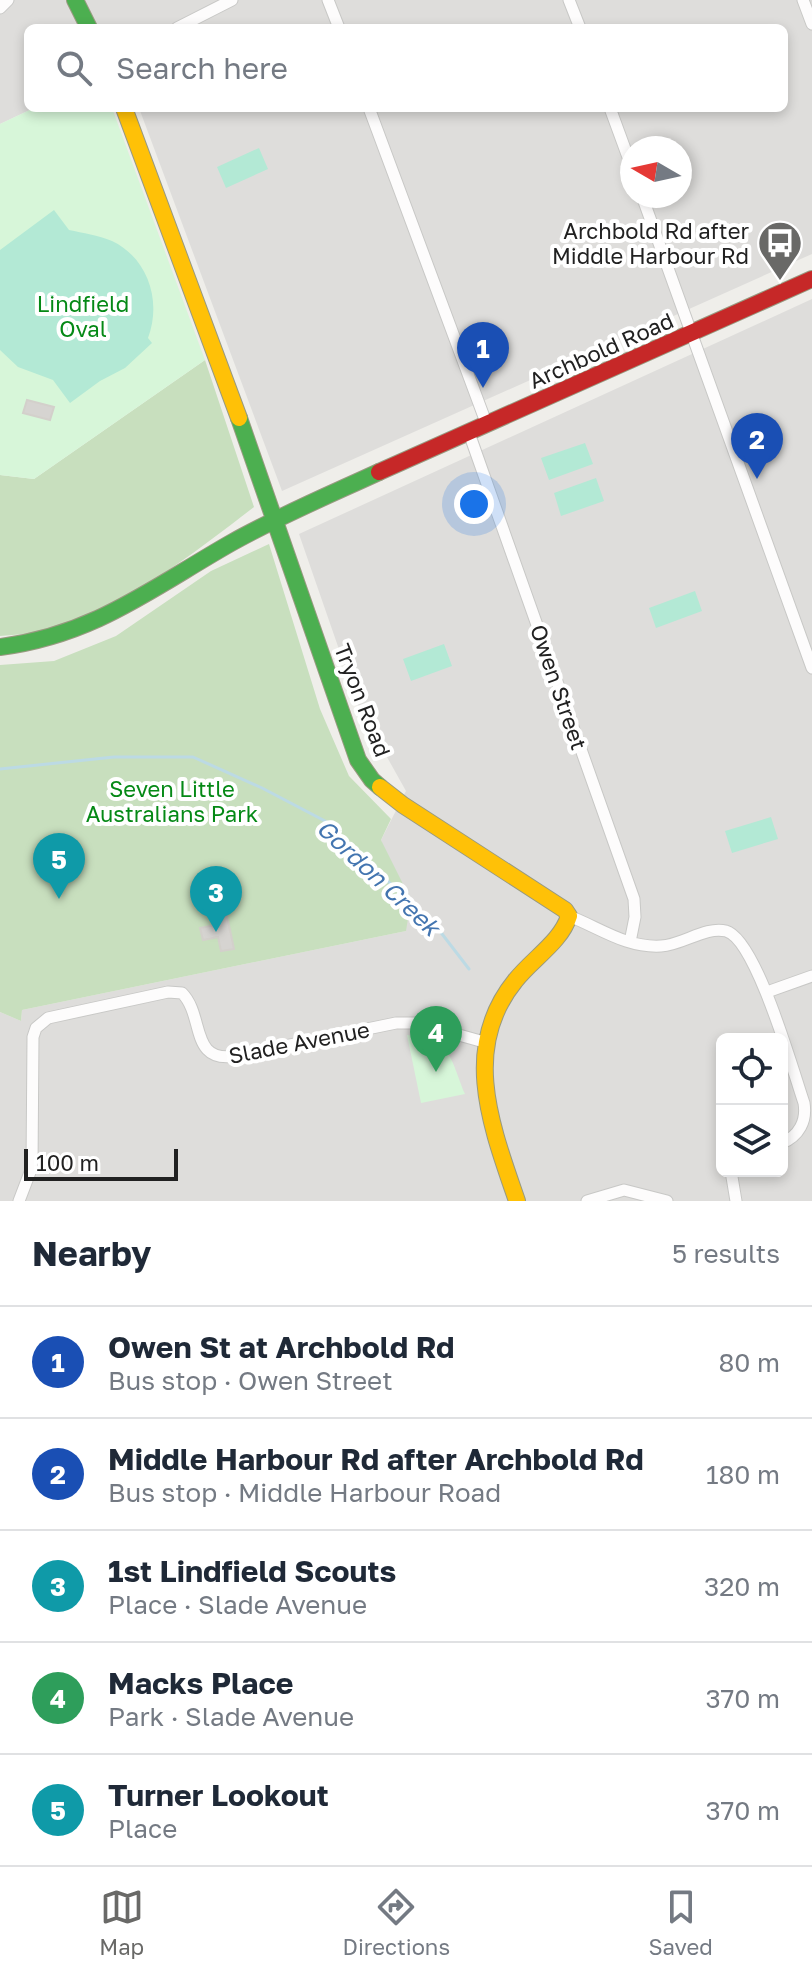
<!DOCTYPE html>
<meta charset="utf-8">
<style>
body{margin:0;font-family:"Golos Text",sans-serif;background:#f6f6f7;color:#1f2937}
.controls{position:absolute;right:24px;bottom:24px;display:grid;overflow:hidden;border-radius:12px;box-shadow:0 4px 12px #0003}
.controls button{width:72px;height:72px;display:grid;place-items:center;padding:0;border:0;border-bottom:2px solid #e0e1e3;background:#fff;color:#1f2937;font:40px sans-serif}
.compass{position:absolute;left:620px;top:136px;width:72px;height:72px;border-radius:50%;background:#fff;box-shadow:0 4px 12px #0003;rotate:279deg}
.scale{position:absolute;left:24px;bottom:20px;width:154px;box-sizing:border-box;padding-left:8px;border:4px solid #212121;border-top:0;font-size:22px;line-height:28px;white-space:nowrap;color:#212121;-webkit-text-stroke:6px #fff;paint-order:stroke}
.you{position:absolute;left:474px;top:504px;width:28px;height:28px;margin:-20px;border:6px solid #fff;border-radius:50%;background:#1a73e8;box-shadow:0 0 0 12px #1a73e833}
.badge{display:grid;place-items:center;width:52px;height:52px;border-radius:50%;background:#696967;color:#fff;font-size:26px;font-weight:700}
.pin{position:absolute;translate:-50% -66px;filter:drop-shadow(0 2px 4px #0008)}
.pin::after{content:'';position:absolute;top:42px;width:28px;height:24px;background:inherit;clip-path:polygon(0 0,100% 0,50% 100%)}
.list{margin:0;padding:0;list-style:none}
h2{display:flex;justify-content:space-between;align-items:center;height:104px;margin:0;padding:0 32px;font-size:34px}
h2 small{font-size:26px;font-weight:400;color:#747a83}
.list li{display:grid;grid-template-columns:52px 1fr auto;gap:24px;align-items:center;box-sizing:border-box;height:112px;padding:0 32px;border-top:2px solid #e0e1e3}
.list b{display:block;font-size:30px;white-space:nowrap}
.list p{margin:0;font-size:26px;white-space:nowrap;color:#747a83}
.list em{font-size:26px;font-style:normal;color:#747a83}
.icon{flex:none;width:44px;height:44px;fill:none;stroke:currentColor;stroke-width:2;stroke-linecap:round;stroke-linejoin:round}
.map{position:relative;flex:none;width:812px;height:1201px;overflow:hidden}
.search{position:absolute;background:#fff;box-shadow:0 4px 12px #0003;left:24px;right:24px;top:24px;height:88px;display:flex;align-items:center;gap:20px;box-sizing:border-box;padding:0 28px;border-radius:12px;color:#747a83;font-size:30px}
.sheet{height:664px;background:#fff}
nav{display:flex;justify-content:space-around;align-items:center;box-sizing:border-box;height:112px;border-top:2px solid #e0e1e3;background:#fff;font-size:22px;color:#747a83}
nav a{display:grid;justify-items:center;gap:4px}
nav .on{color:#696967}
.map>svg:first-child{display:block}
</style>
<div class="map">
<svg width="812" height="1201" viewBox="0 0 812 1201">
<rect width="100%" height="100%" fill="#efeeea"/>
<path fill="#dedddb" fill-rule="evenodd" d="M0,0H812V254L282,491L139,108H784V28H28V108H34L0,124ZM632,148H680V196H632Z
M812,299V1201H0V1012L21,1021L22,1010L406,931L381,840L406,791L359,707L299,534ZM722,1039H782V1171H722Z"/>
<path fill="#c8dfbe" d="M205,360L254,507C198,550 118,613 49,631C34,635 16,634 0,636V475L34,479Z
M269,544L320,709L349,776L391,819L381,840L411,900L406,931L22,1010L21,1021L0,1012V665L54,661L116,636L211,571Z"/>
<path fill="#d7f6d9" d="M34,108H112L205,360L34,479L0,475V124Z
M407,1035C452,1039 450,1058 465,1094L421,1103Z"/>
<path fill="#b3e9d5" d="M259,148L268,169L226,188L217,167Z
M54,210L69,230C83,233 98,235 112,241C148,258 162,301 148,338L152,343L125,368L100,381L70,403L53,380L18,367L0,350V250Z
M585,443L593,464L549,480L541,458Z
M596,478L604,501L561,516L554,493Z
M695,591L702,611L656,628L649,608Z
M444,644L452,666L411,681L403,659Z
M771,817L778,839L732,853L725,831Z"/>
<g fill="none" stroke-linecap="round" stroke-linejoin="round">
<path stroke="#bcdae4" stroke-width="3" d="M0,769L114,757H193L262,788L325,821L439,930L469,969"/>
</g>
<path fill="#d6d4d1" stroke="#d3d0cb" stroke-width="2" d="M27,400L54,407L50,420L23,413Z
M227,916L234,949L221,951L218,937L203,940L200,928L215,925L214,918Z"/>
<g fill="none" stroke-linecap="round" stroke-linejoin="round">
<g stroke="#c8c8c6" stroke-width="13">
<path id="street" d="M328,0L339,28
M569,0L580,28
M803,0L812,24
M0,8L8,0
M177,28L232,0
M369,108L487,425
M610,108L632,168
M642,196L812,668
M469,433L634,899L635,917L630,942
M569,916C600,928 626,948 661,946C683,945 705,926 726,931C756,939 793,1071 804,1103C807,1121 799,1136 782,1143
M767,992L812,976
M731,1171L736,1201
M19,1201L32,1167L33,1037L36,1028L48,1018L168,992L182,993C205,1016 189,1064 236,1056L396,1023H416L484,1042
M587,1201L624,1190L667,1201"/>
</g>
<g stroke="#989a80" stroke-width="18">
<path id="fast" d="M75,0L89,28
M239,418L358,760L372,780L380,787
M0,647C94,635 152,588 231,543C279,516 329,495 379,472"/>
</g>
<g stroke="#989a80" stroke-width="18">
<path id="slow" d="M124,108L239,418
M380,787L403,805L565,910L569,916C561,942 532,959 515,981C460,1049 492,1128 517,1201"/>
</g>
<g stroke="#989a80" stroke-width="18">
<path id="jam" d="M379,472L812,279"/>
</g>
<use href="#street" stroke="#fdfcfc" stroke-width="11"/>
<use href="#fast" stroke="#4caf50" stroke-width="16"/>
<use href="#slow" stroke="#ffc107" stroke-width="16"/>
<use href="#jam" stroke="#c62828" stroke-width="16"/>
</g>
<defs>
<g id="bus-pin" transform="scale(2.3)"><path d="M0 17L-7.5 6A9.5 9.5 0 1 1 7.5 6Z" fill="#696967" stroke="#fff"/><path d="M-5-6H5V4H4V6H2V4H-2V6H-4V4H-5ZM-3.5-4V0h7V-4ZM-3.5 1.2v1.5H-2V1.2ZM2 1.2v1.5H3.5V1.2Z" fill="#fff"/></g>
</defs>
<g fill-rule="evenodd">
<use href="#bus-pin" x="780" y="243"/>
</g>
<g text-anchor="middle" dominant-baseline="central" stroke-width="8" stroke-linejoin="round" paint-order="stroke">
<g font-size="22" fill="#212121" stroke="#fff" text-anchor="end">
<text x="749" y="230">Archbold Rd after<tspan x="749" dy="25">Middle Harbour Rd</tspan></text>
</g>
<g font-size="22" fill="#058916" stroke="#fff">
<text x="83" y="303">Lindfield<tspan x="83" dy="25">Oval</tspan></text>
<text x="172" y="788">Seven Little<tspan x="172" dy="25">Australians Park</tspan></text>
</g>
<g font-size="22" fill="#212121" stroke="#fff">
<text transform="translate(601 350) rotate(-24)">Archbold Road</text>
<text transform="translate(559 687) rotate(71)">Owen Street</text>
<text transform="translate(363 700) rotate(69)">Tryon Road</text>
<text transform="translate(299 1042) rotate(-11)">Slade Avenue</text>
</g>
<g font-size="24" font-style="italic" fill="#4375b0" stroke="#fff">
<text transform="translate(379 877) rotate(43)">Gordon Creek</text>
</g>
</g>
</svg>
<div class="controls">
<button><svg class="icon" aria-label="locate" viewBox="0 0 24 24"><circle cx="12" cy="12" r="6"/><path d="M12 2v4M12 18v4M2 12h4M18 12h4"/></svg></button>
<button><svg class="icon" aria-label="layers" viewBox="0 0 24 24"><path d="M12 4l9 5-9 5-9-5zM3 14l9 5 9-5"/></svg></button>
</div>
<svg class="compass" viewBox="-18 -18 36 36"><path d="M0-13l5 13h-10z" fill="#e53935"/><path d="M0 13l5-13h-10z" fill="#747a83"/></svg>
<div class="scale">100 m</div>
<div class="you"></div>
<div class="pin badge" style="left:483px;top:388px;background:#1a4fb4">1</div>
<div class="pin badge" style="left:757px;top:479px;background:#1a4fb4">2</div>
<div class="pin badge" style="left:216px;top:932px;background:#0f9aa8">3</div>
<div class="pin badge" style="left:436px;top:1072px;background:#2e9e5b">4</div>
<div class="pin badge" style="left:59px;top:899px;background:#0f9aa8">5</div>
<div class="search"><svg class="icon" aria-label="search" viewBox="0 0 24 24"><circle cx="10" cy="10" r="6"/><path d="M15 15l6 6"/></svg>Search here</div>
</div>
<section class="sheet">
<h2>Nearby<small>5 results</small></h2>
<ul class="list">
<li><span class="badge" style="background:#1a4fb4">1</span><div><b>Owen St at Archbold Rd</b><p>Bus stop · Owen Street</p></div><em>80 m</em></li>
<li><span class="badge" style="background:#1a4fb4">2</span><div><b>Middle Harbour Rd after Archbold Rd</b><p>Bus stop · Middle Harbour Road</p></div><em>180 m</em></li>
<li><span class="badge" style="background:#0f9aa8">3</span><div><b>1st Lindfield Scouts</b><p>Place · Slade Avenue</p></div><em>320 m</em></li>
<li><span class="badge" style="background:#2e9e5b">4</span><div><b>Macks Place</b><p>Park · Slade Avenue</p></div><em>370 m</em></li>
<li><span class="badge" style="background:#0f9aa8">5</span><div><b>Turner Lookout</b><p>Place</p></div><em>370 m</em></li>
</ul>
</section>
<nav>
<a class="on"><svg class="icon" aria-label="map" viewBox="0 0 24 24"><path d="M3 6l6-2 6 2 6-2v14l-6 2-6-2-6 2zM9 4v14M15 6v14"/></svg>Map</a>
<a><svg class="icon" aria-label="directions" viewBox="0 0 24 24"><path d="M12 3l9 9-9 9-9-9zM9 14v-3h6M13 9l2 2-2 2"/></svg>Directions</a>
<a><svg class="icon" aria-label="saved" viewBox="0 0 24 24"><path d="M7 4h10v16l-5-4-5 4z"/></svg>Saved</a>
</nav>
